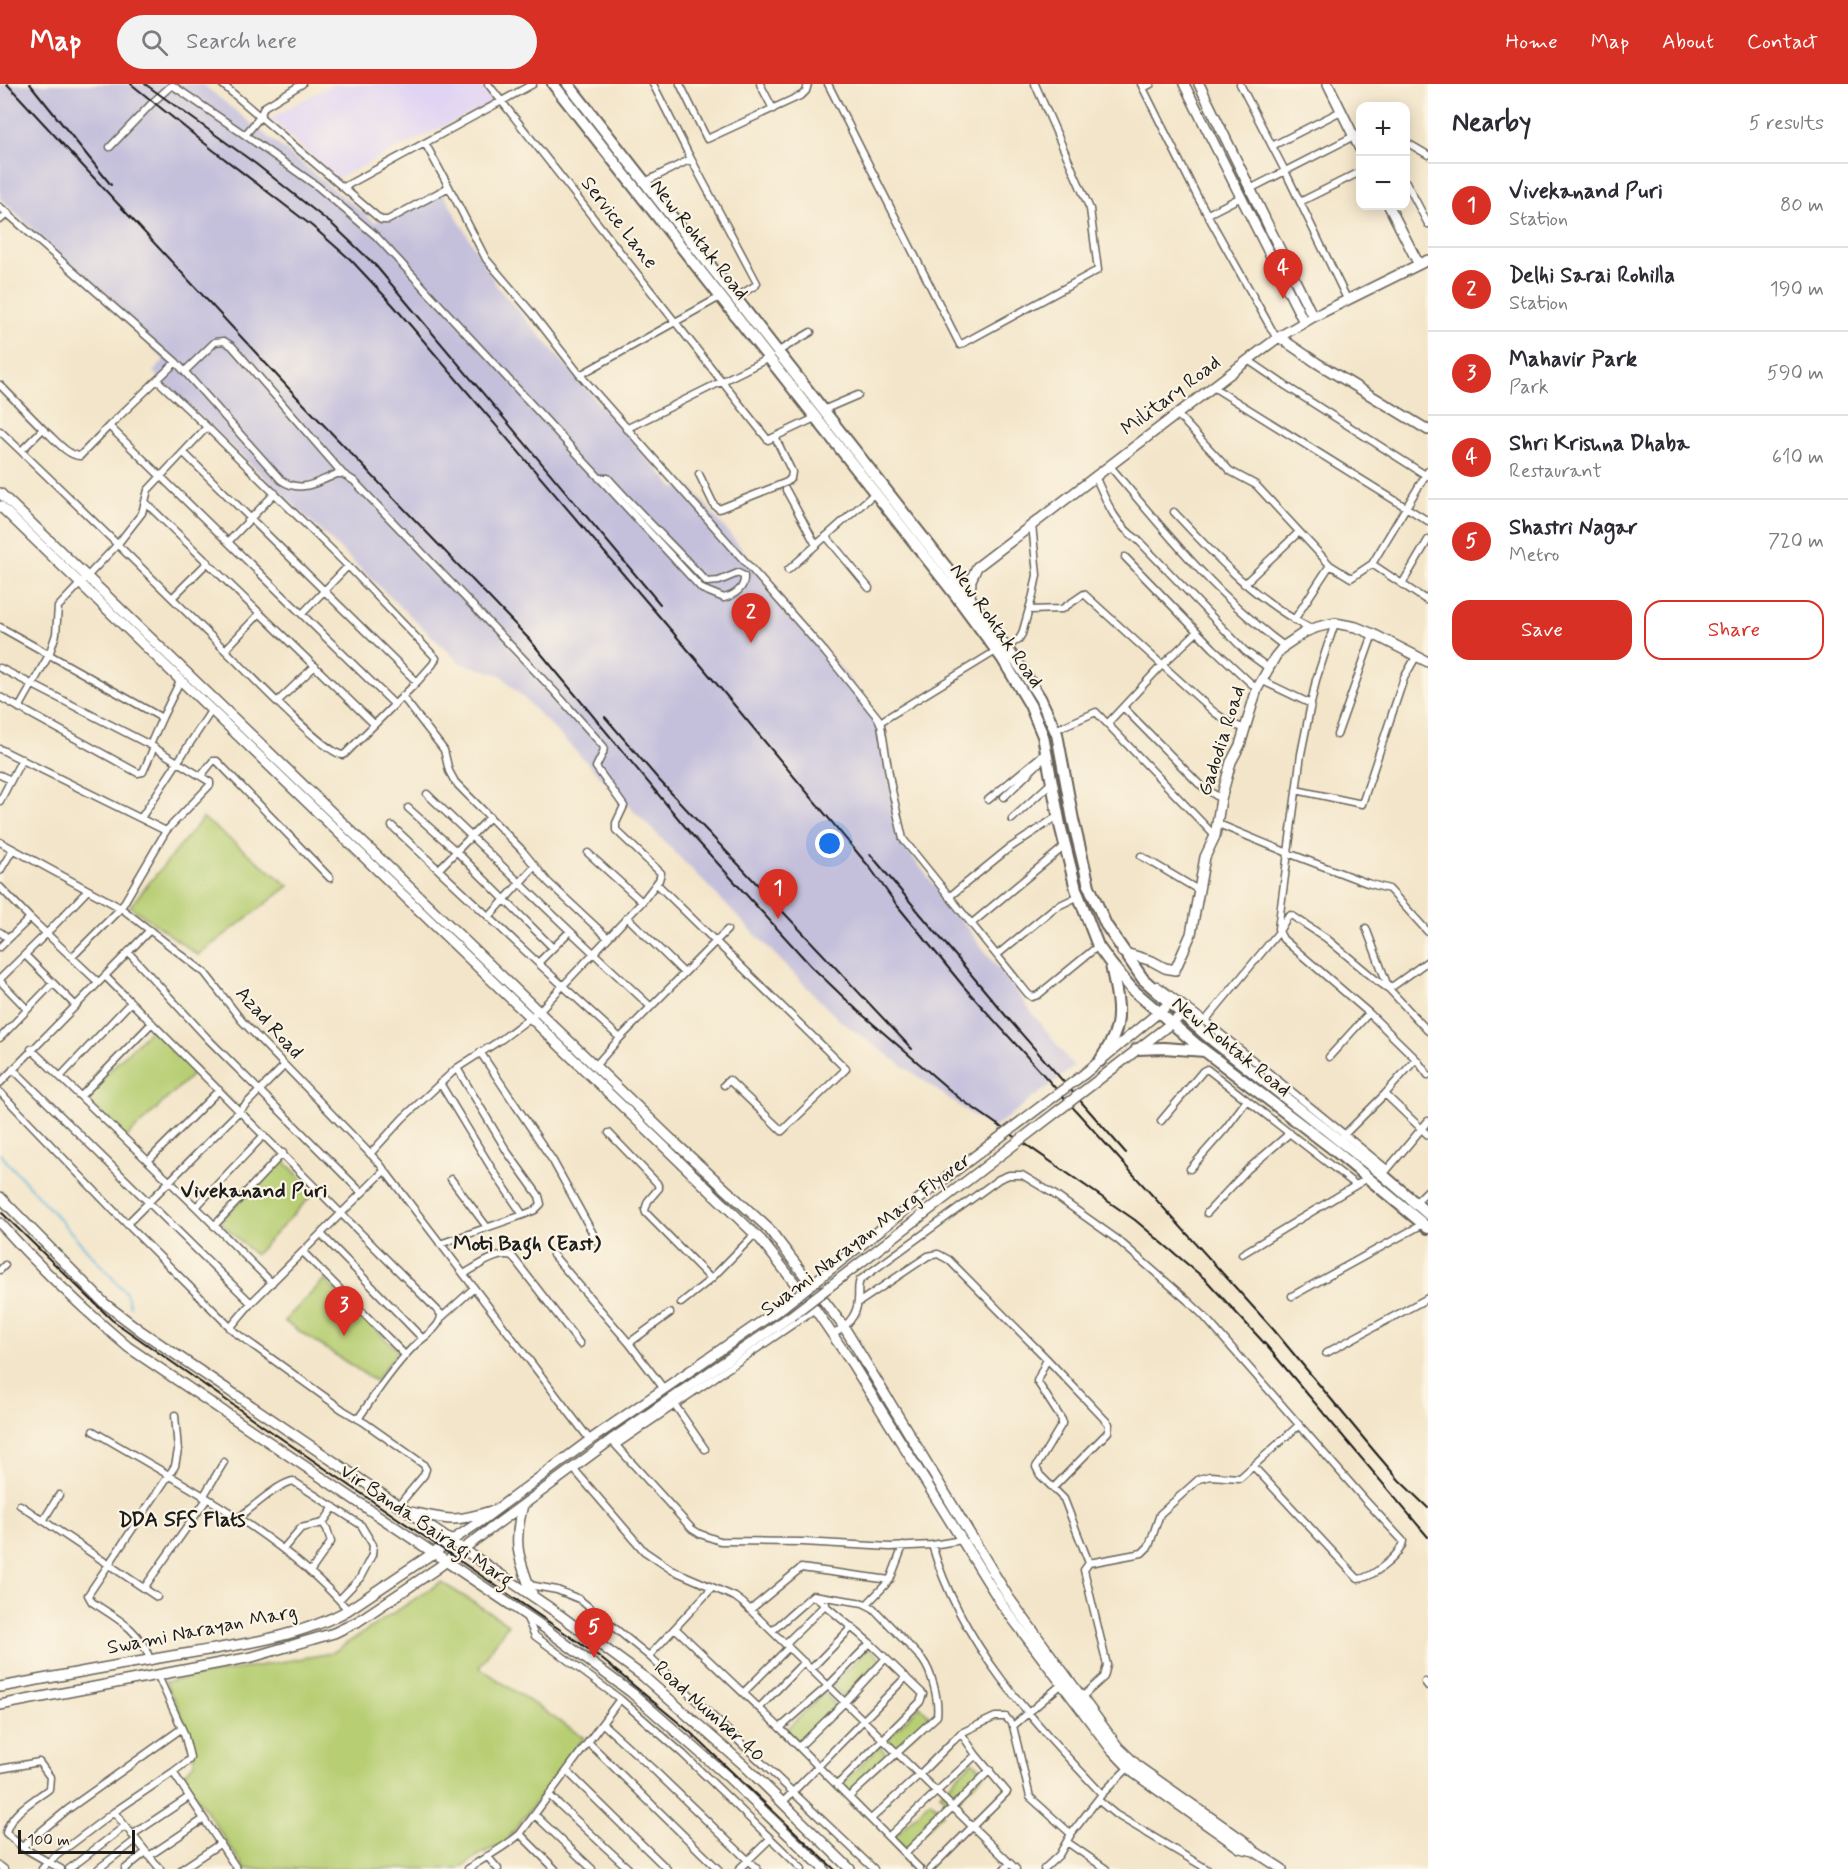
<!DOCTYPE html>
<meta charset="utf-8">
<style>
body{margin:0;font-family:Mynerve,sans-serif;background:#f2f2f3;color:#2b2b33}
.controls{position:absolute;right:18px;top:18px;display:grid;overflow:hidden;border-radius:12px;box-shadow:0 3px 15px #0003}
.controls button{width:54px;height:54px;display:grid;place-items:center;padding:0;border:0;border-bottom:2px solid #e1e1e2;background:#fff;color:#2b2b33;font:30px sans-serif}
.scale{position:absolute;left:18px;bottom:15px;width:117px;box-sizing:border-box;padding-left:6px;border:3px solid #1c1c1c;border-top:0;font-size:16px;line-height:21px;white-space:nowrap;color:#1c1c1c;-webkit-text-stroke:4px #fcf5e5;paint-order:stroke}
.you{position:absolute;left:830px;top:760px;width:21px;height:21px;margin:-15px;border:4px solid #fff;border-radius:50%;background:#1a73e8;box-shadow:0 0 0 9px #1a73e833}
.badge{display:grid;place-items:center;width:39px;height:39px;border-radius:50%;background:#d93025;color:#fff;font-size:20px;font-weight:700}
.pin{position:absolute;translate:-50% -50px;filter:drop-shadow(0 2px 3px #0008)}
.pin::after{content:'';position:absolute;top:32px;width:21px;height:18px;background:inherit;clip-path:polygon(0 0,100% 0,50% 100%)}
.list{margin:0;padding:0;list-style:none}
h2{display:flex;justify-content:space-between;align-items:center;height:78px;margin:0;padding:0 24px;font-size:26px}
h2 small{font-size:20px;font-weight:400;color:#7c7c81}
.list li{display:grid;grid-template-columns:39px 1fr auto;gap:18px;align-items:center;box-sizing:border-box;height:84px;padding:0 24px;border-top:2px solid #e1e1e2}
.list b{display:block;font-size:22px;white-space:nowrap}
.list p{margin:0;font-size:20px;white-space:nowrap;color:#7c7c81}
.list em{font-size:20px;font-style:normal;color:#7c7c81}
.actions{display:flex;gap:12px;padding:18px 24px}
.actions a{flex:1;padding:14px 0;border:2px solid #d93025;border-radius:18px;text-align:center;font-size:21px;color:#d93025}
.actions .main{background:#d93025;color:#fff}
.icon{flex:none;width:33px;height:33px;fill:none;stroke:currentColor;stroke-width:2;stroke-linecap:round;stroke-linejoin:round}
.map{position:relative;flex:none;width:1428px;height:1785px;overflow:hidden}
header{display:flex;align-items:center;gap:36px;box-sizing:border-box;height:84px;padding:0 30px;background:#d93025;color:#fff}
header strong{font-size:28px}
nav{display:flex;gap:33px;margin-inline-start:auto;font-size:21px}
.search{width:420px;height:54px;background:#f2f2f3;display:flex;align-items:center;gap:15px;box-sizing:border-box;padding:0 21px;border-radius:33px;color:#7c7c81;font-size:22px}
main{display:flex}
aside{flex:1;background:#fff}
.map>svg:first-child{display:block}
</style>
<header>
<strong>Map</strong>
<div class="search"><svg class="icon" aria-label="search" viewBox="0 0 24 24"><circle cx="10" cy="10" r="6"/><path d="M15 15l6 6"/></svg>Search here</div>
<nav><a>Home</a><a>Map</a><a>About</a><a>Contact</a></nav>
</header>
<main>
<div class="map">
<svg width="1428" height="1785" viewBox="0 0 1428 1785">
<rect width="100%" height="100%" fill="#fcf5e5"/>
<filter id="ink" filterUnits="userSpaceOnUse"><feTurbulence type="fractalNoise" baseFrequency=".0167" numOctaves="2"/><feDisplacementMap in="SourceGraphic" scale="12" xChannelSelector="R" yChannelSelector="G"/><feConvolveMatrix kernelMatrix="1 2 1 2 8 2 1 2 1" color-interpolation-filters="sRGB"/></filter>
<filter id="wash" filterUnits="userSpaceOnUse"><feTurbulence type="fractalNoise" baseFrequency=".008" numOctaves="4" result="noise"/><feDisplacementMap in="SourceGraphic" scale="24" xChannelSelector="R" yChannelSelector="G"/><feGaussianBlur stdDeviation="1.35" result="paint"/><feColorMatrix in="noise" values="0 0 0 0 0 0 0 0 0 0 0 0 0 0 0 0 0 1.4 0 .05"/><feComposite in="paint" operator="in"/></filter>
<g filter="url(#wash)">
<rect width="100%" height="100%" fill="#f3e5c9"/>
<path fill="#e0d4f4" d="M333,0H479L493,18L336,95L270,34Z"/>
<path fill="#c4c0db" d="M0,0H202L375,138L442,107L498,204L674,404L691,403L855,602L884,658L897,753L1074,983L992,1045L840,937L501,591L460,579L153,288L164,276L0,114Z"/>
<path fill="#b7ce73" stroke="#6a7548" stroke-width="1.5" d="M203,734L289,802L198,871L130,822Z
M153,943L197,986L126,1054L83,1013Z
M280,1073L315,1108L255,1171L220,1138Z
M324,1196L398,1267L375,1297L284,1237Z
M441,1498L508,1540L479,1583L584,1654L504,1760L482,1769L459,1785H245L182,1691L195,1679L185,1638L165,1598L332,1569Z
M869,1564L881,1576L844,1613L832,1601Z
M824,1609L836,1622L799,1659L786,1646Z
M920,1622L931,1634L898,1666L887,1655Z
M879,1662L889,1673L851,1709L842,1700Z
M973,1677L985,1689L952,1722L940,1709Z
M930,1717L943,1729L905,1766L893,1754Z"/>
<g fill="none" stroke-linecap="round" stroke-linejoin="round">
<path stroke="#5eb6dc" stroke-width="2" d="M0,1070L126,1209L130,1222"/>
</g>
</g>
<g filter="url(#ink)">
<g fill="none" stroke-linecap="round" stroke-linejoin="round">
<g stroke="#676259" stroke-width="9">
<path id="street" d="M222,0L381,136H388L449,103L486,175L532,229L580,291L825,568L878,634L881,641L891,702L903,755L1028,910L1032,913L1038,911L1098,862
M302,0L264,23L260,33L245,51L317,102L376,152L702,505L724,514C735,511 745,504 744,492L738,489L719,497L707,498C674,463 640,430 608,394H599
M488,0L768,356L815,334
M680,0L707,55L802,11L806,7L808,0
M760,0L773,25
M828,0L960,261L1098,186L1090,125L1035,0
M1141,0L1197,112L1277,255
M1240,0L1285,87L1347,215
M1143,4L1151,0
M1406,58L1428,71
M425,59L449,103
M1272,62L1341,27
M110,63L153,18L172,1L245,51
M690,73L757,199L756,201L735,214
M645,98L691,75L653,0
M1406,98L1428,140
M344,103L533,0
M1250,105L1354,52
M1300,118L1360,88
M0,123L176,278L281,396C301,410 317,398 337,390H343L354,397L554,607L604,663L603,669L596,683L624,722L616,739V746L661,789L659,796L642,818L539,927L502,955L457,984L403,1034L370,1070
M1208,130L1241,113
M0,136L8,129
M777,268L811,248
M1248,276L1286,302L1427,392
M176,278L157,296L207,343
M185,287L215,258L224,257L232,262L343,390
M580,291L720,213
M0,301L43,345L21,367
M1213,303L1428,437
M823,326L858,311
M1176,329L1230,387L1256,401L1330,481L1351,494L1372,480L1428,387
M109,342L157,296
M43,345C53,353 67,372 80,372L109,342L394,620
M626,345L769,274
M0,347C79,422 157,499 235,576C253,593 324,669 343,671L345,670L417,598L433,580L436,574L348,482L207,343L148,406L142,429L117,461L58,523L56,550L49,571L19,624
M184,369L417,598
M1109,381C1163,445 1216,512 1284,562
M699,390L714,421L719,425L787,398L791,394L792,388L775,353
M1095,392C1106,416 1114,440 1137,455L1245,567L1270,585
M786,406L816,461
M145,418L374,640
M1174,428C1218,475 1253,514 1311,545
M826,452L869,504
M228,458L275,409
M1125,473L1213,564L1257,605
M1372,480L1426,516L1428,513
M788,486L875,409
M1244,500L1299,448
M1402,500L1428,456
M172,514L208,478
M1029,526L1062,525L1084,510L1214,628L1228,638L1245,645
M302,530L348,482
M1294,536L1330,481
M1335,539L1316,596L1311,620L1301,670L1278,845L1283,855L1369,929L1416,975L1428,991
M0,543L162,634L180,597
M1007,563L1019,555L1022,550L1033,511L1037,491L1032,440
M225,566L260,529
M0,584L150,661L210,698V701L166,747L121,824L72,873
M1263,597L1311,620
M402,612L444,666L449,687L455,698L521,765L548,798L608,854
M0,613L138,689L143,688L154,663
M278,617L315,582
M1123,623L1199,700L1221,715
M880,638L996,567
M1108,639L1162,581L1197,548
M1055,646L1096,628L1215,752
M1337,651L1373,550
M150,661L162,634
M0,665L166,747
M0,691L11,696
M201,692L213,677H217L330,794
M1296,706L1362,720L1404,594L1417,571
M427,710L570,847L538,879
M1004,713L1046,672
M988,716L1046,668
M0,717L22,675
M408,724L456,767L553,864
M141,734L211,627
M1012,735L1052,698
M1216,739L1288,769L1367,799L1389,805L1428,848
M392,742L538,879L620,954L595,982
M0,758L121,824L205,889L242,937L379,1079L590,1356
M588,769L642,818
M1141,772L1200,807
M439,785L490,733
M0,787L13,765
M657,800L846,985L782,1047L729,996L724,1001
M0,803L30,834L98,898
M949,813L1008,765L1058,732
M489,833L535,782
M627,833L684,889
M971,840L1065,762
M1366,844L1389,905L1428,877
M570,847L651,923
M0,848L8,854
M0,863L30,834
M128,868L209,956L362,1109
M25,871L75,921
M997,871L1054,824L1079,812
M105,892L441,1230C442,1242 424,1253 415,1261C393,1283 376,1309 358,1335
M0,895L47,849L88,806
M0,897L27,925
M1157,901L1205,937
M0,954L53,899
M620,954L727,846
M31,965L196,1123L272,1199
M480,968L553,1077L597,1157
M1329,973L1369,929
M13,985L251,1219
M60,993L131,918
M0,999L150,846
M440,999L492,1085L523,1131
M0,1008L115,1128L236,1249L343,1326L365,1339L423,1380L426,1385L424,1391L398,1422
M1385,1010L1428,1051
M81,1012L152,939
M1161,1037L1203,987L1207,985L1356,1101
M609,1049L657,1099L659,1104L648,1117L645,1126L646,1129L711,1195
M1344,1051L1385,1010L1416,975
M148,1077L219,1006
M1190,1085L1226,1044L1247,1016
M1387,1085L1205,937L1278,849L1288,832L1291,831L1326,854L1376,896L1389,905L1428,947
M1386,1087L1428,1037
M451,1095L487,1143
M1415,1119L1428,1106
M196,1123L264,1051
M1207,1129L1248,1085L1290,1049
M127,1140L284,982
M214,1142L283,1069
M322,1151L422,1254
M440,1160L523,1131L535,1126L541,1120L539,1112L508,1069L457,984
M304,1169L405,1271
M1242,1170L1368,1094
M553,1171L629,1259L664,1305
M0,1186L5,1181
M464,1190C476,1183 498,1167 512,1172L580,1260
M1292,1212L1423,1140
M681,1219L711,1195L755,1150
M858,1219L928,1172L938,1170L949,1176L1047,1275L1109,1340L1108,1348L1054,1403
M442,1233L474,1204
M230,1244L251,1219L385,1086
M833,1251C846,1242 857,1233 858,1216C859,1209 857,1203 860,1196L999,1095L1009,1091H1022L1052,1109L1118,1156L1187,1216L1203,1231L1365,1416L1403,1457C1401,1471 1372,1494 1358,1495L1254,1383
M629,1259L670,1229
M1326,1269L1428,1214
M1047,1275L1037,1297L1062,1336V1340L1036,1383L1040,1391L1064,1415L1089,1479
M675,1321L705,1365
M93,1347C177,1397 284,1451 348,1526
M611,1356L692,1445L700,1450L720,1457L803,1458L890,1463L932,1461L962,1456
M616,1361L815,1225
M573,1384L644,1467L672,1486L735,1513L743,1519L1016,1785
M203,1413L224,1378
M20,1421L157,1513
M237,1435C252,1424 276,1401 293,1397L361,1441L373,1461L372,1471L360,1494L339,1516
M43,1437L59,1411
M932,1461C961,1561 1032,1636 1102,1710
M283,1465L301,1444L323,1439L334,1423
M310,1488L331,1458L327,1445L323,1439
M529,1501L557,1506L579,1515L649,1572L874,1785
M144,1504L207,1415
M814,1512L870,1559L923,1610L920,1618L837,1701
M867,1520L890,1496L903,1462
M750,1526L801,1484L890,1496
M526,1532L535,1552L620,1615L683,1670L802,1785
M675,1544L780,1644L920,1785
M772,1547L813,1511L863,1519L873,1524L922,1575C932,1588 939,1616 937,1632L849,1713
M785,1560L826,1520
M649,1572L712,1504
M150,1575C139,1545 118,1535 92,1518L88,1511L175,1382L178,1366L175,1331
M812,1584L852,1543
M158,1592L184,1649L190,1673L189,1676L173,1688L237,1785
M1425,1598L1428,1602
M743,1609L789,1563
M1082,1613L1104,1593L1107,1581L1084,1486L1089,1479L1142,1469L1149,1462L1160,1430L1199,1395L1210,1392L1240,1394L1299,1341
M759,1624L804,1578
M603,1640L655,1687L757,1785
M1013,1642L1062,1600
M780,1644L829,1601L870,1559
M961,1649L995,1633H1006L1013,1642L1030,1713L1071,1750
M589,1659L718,1785
M799,1663L845,1618L885,1575
M0,1685L39,1678L50,1693L49,1705C34,1716 10,1729 6,1749L22,1763
M568,1688L667,1785
M550,1712L629,1785
M1098,1716L1115,1730L1207,1785
M782,1719L906,1593
M535,1731L592,1785
M871,1735L919,1691L961,1649L976,1671L1007,1708L930,1785
M520,1750L555,1785
M132,1751L189,1713
M888,1753L976,1671
M1067,1758L1106,1785
M905,1770L990,1686
M149,1772L204,1735
M487,1772L498,1785
M0,1782L4,1785
M42,1785L48,1778L22,1763L67,1726L181,1645
M61,1785L48,1778L114,1728
M69,1785L125,1742
M98,1785L136,1756
M125,1785L146,1768
M160,1785L114,1728L173,1688
M182,1785L221,1759
M468,1785C485,1773 504,1764 520,1750L620,1615
M739,1785L770,1755
M1004,1785L1010,1779
M1044,1785L1059,1771L1071,1750L1102,1710L1129,1683"/>
</g>
<g stroke="#676259" stroke-width="12">
<path id="secondary" d="M1184,0L1304,238
M1199,0L1313,233
M1328,0L1360,65
M1389,122L1418,179
M1279,253L1317,279L1428,346
M0,409L672,1056L769,1145L844,1243L1009,1514L1118,1663L1140,1684L1244,1757L1254,1767L1282,1785
M0,422L761,1156L815,1225L853,1281L1003,1522L1111,1665L1134,1689L1240,1764L1254,1767
M970,513L971,496L977,483L1248,276L1279,253L1313,233L1428,176
M1122,868L1152,877L1165,884L1175,886L1191,850L1205,773L1215,752L1221,715L1231,678L1240,661L1257,605L1275,573L1284,562L1305,548L1318,543L1335,539L1356,543L1373,550L1428,578
M1084,990L1170,919
M1093,1000L1183,930
M0,1113L104,1219L141,1247L553,1526L644,1593L744,1681L850,1785
M0,1139C40,1184 82,1224 128,1263L539,1540L632,1609L728,1693L824,1785
M523,1421C512,1461 519,1475 533,1512
M411,1428C449,1436 453,1439 491,1427
M0,1603C50,1594 99,1584 149,1576C212,1564 292,1558 348,1526L481,1437L590,1356L784,1222
M0,1621L252,1573L334,1549L357,1538L436,1485L611,1356L791,1232"/>
</g>
<g stroke="#676259" stroke-width="14">
<path id="primary" d="M553,0L957,513L1002,574L1030,621L1043,652L1060,741L1076,805L1098,862L1111,880L1132,905L1197,961L1333,1065L1428,1144
M568,0L954,493L1021,584L1040,614L1057,650L1073,736L1089,802L1106,841L1143,895L1206,951L1383,1091L1428,1130
M1137,965L1164,964L1205,967
M1100,977C1105,968 1111,960 1114,951C1123,930 1115,902 1111,881"/>
</g>
<use href="#street" stroke="#fff" stroke-width="6"/>
<use href="#secondary" stroke="#fff" stroke-width="9"/>
<use href="#primary" stroke="#fff" stroke-width="10"/>
<path stroke="#1c1c1c" stroke-width="2" d="M7,0L295,311L529,555L692,751L811,882L857,926L959,1014L1135,1136L1205,1195L1266,1261L1428,1453
M30,0L111,101
M131,0L213,66L312,142L351,176L393,221L700,580L871,785L896,820L964,903L1273,1245L1375,1368L1399,1396L1428,1424
M145,0L256,80L334,142L376,182L660,520
M605,633L659,696L912,965
M870,770L1006,932L1126,1069
M0,1127L112,1236L263,1342L597,1571L691,1649L834,1785"/>
<g stroke="#676259" stroke-width="12" stroke-linecap="butt">
<path id="secondary-bridge" d="M784,1222L947,1093L1084,990
M791,1232L1093,1000"/>
</g>
<use href="#secondary-bridge" stroke="#fff" stroke-width="9"/>
</g>
</g>
<g text-anchor="middle" dominant-baseline="central" stroke-width="4.5" stroke-linejoin="round" paint-order="stroke">
<g font-size="20" fill="#1c1c1c" stroke="#fcf5e5">
<text transform="translate(619 139) rotate(52)">Service Lane</text>
<text transform="translate(699 156) rotate(52)">New Rohtak Road</text>
<text transform="translate(1171 312) rotate(-37)">Military Road</text>
<text transform="translate(996 542) rotate(55)">New Rohtak Road</text>
<text transform="translate(1222 657) rotate(-72)">Gadodia Road</text>
<text transform="translate(269 939) rotate(48)">Azad Road</text>
<text transform="translate(1231 963) rotate(39)">New Rohtak Road</text>
<text transform="translate(866 1151) rotate(-37)">Swami Narayan Marg Flyover</text>
<text transform="translate(426 1442) rotate(34)">Vir Banda Bairagi Marg</text>
<text transform="translate(202 1546) rotate(-11)">Swami Narayan Marg</text>
<text transform="translate(709 1628) rotate(42)">Road Number 40</text>
</g>
<g font-size="21" font-weight="bold" fill="#1c1c1c" stroke="#fcf5e5">
<text x="254" y="1107">Vivekanand Puri</text>
<text x="527" y="1160">Moti Bagh (East)</text>
<text x="182" y="1436">DDA SFS Flats</text>
</g>
</g>
</svg>
<div class="controls">
<button>+</button>
<button>−</button>
</div>
<div class="scale">100 m</div>
<div class="you"></div>
<div class="pin badge" style="left:778px;top:835px">1</div>
<div class="pin badge" style="left:751px;top:559px">2</div>
<div class="pin badge" style="left:344px;top:1252px">3</div>
<div class="pin badge" style="left:1283px;top:215px">4</div>
<div class="pin badge" style="left:594px;top:1574px">5</div>
</div>
<aside>
<h2>Nearby<small>5 results</small></h2>
<ul class="list">
<li><span class="badge">1</span><div><b>Vivekanand Puri</b><p>Station</p></div><em>80 m</em></li>
<li><span class="badge">2</span><div><b>Delhi Sarai Rohilla</b><p>Station</p></div><em>190 m</em></li>
<li><span class="badge">3</span><div><b>Mahavir Park</b><p>Park</p></div><em>590 m</em></li>
<li><span class="badge">4</span><div><b>Shri Krishna Dhaba</b><p>Restaurant</p></div><em>610 m</em></li>
<li><span class="badge">5</span><div><b>Shastri Nagar</b><p>Metro</p></div><em>720 m</em></li>
</ul>
<div class="actions"><a class="main">Save</a><a>Share</a></div>
</aside>
</main>
